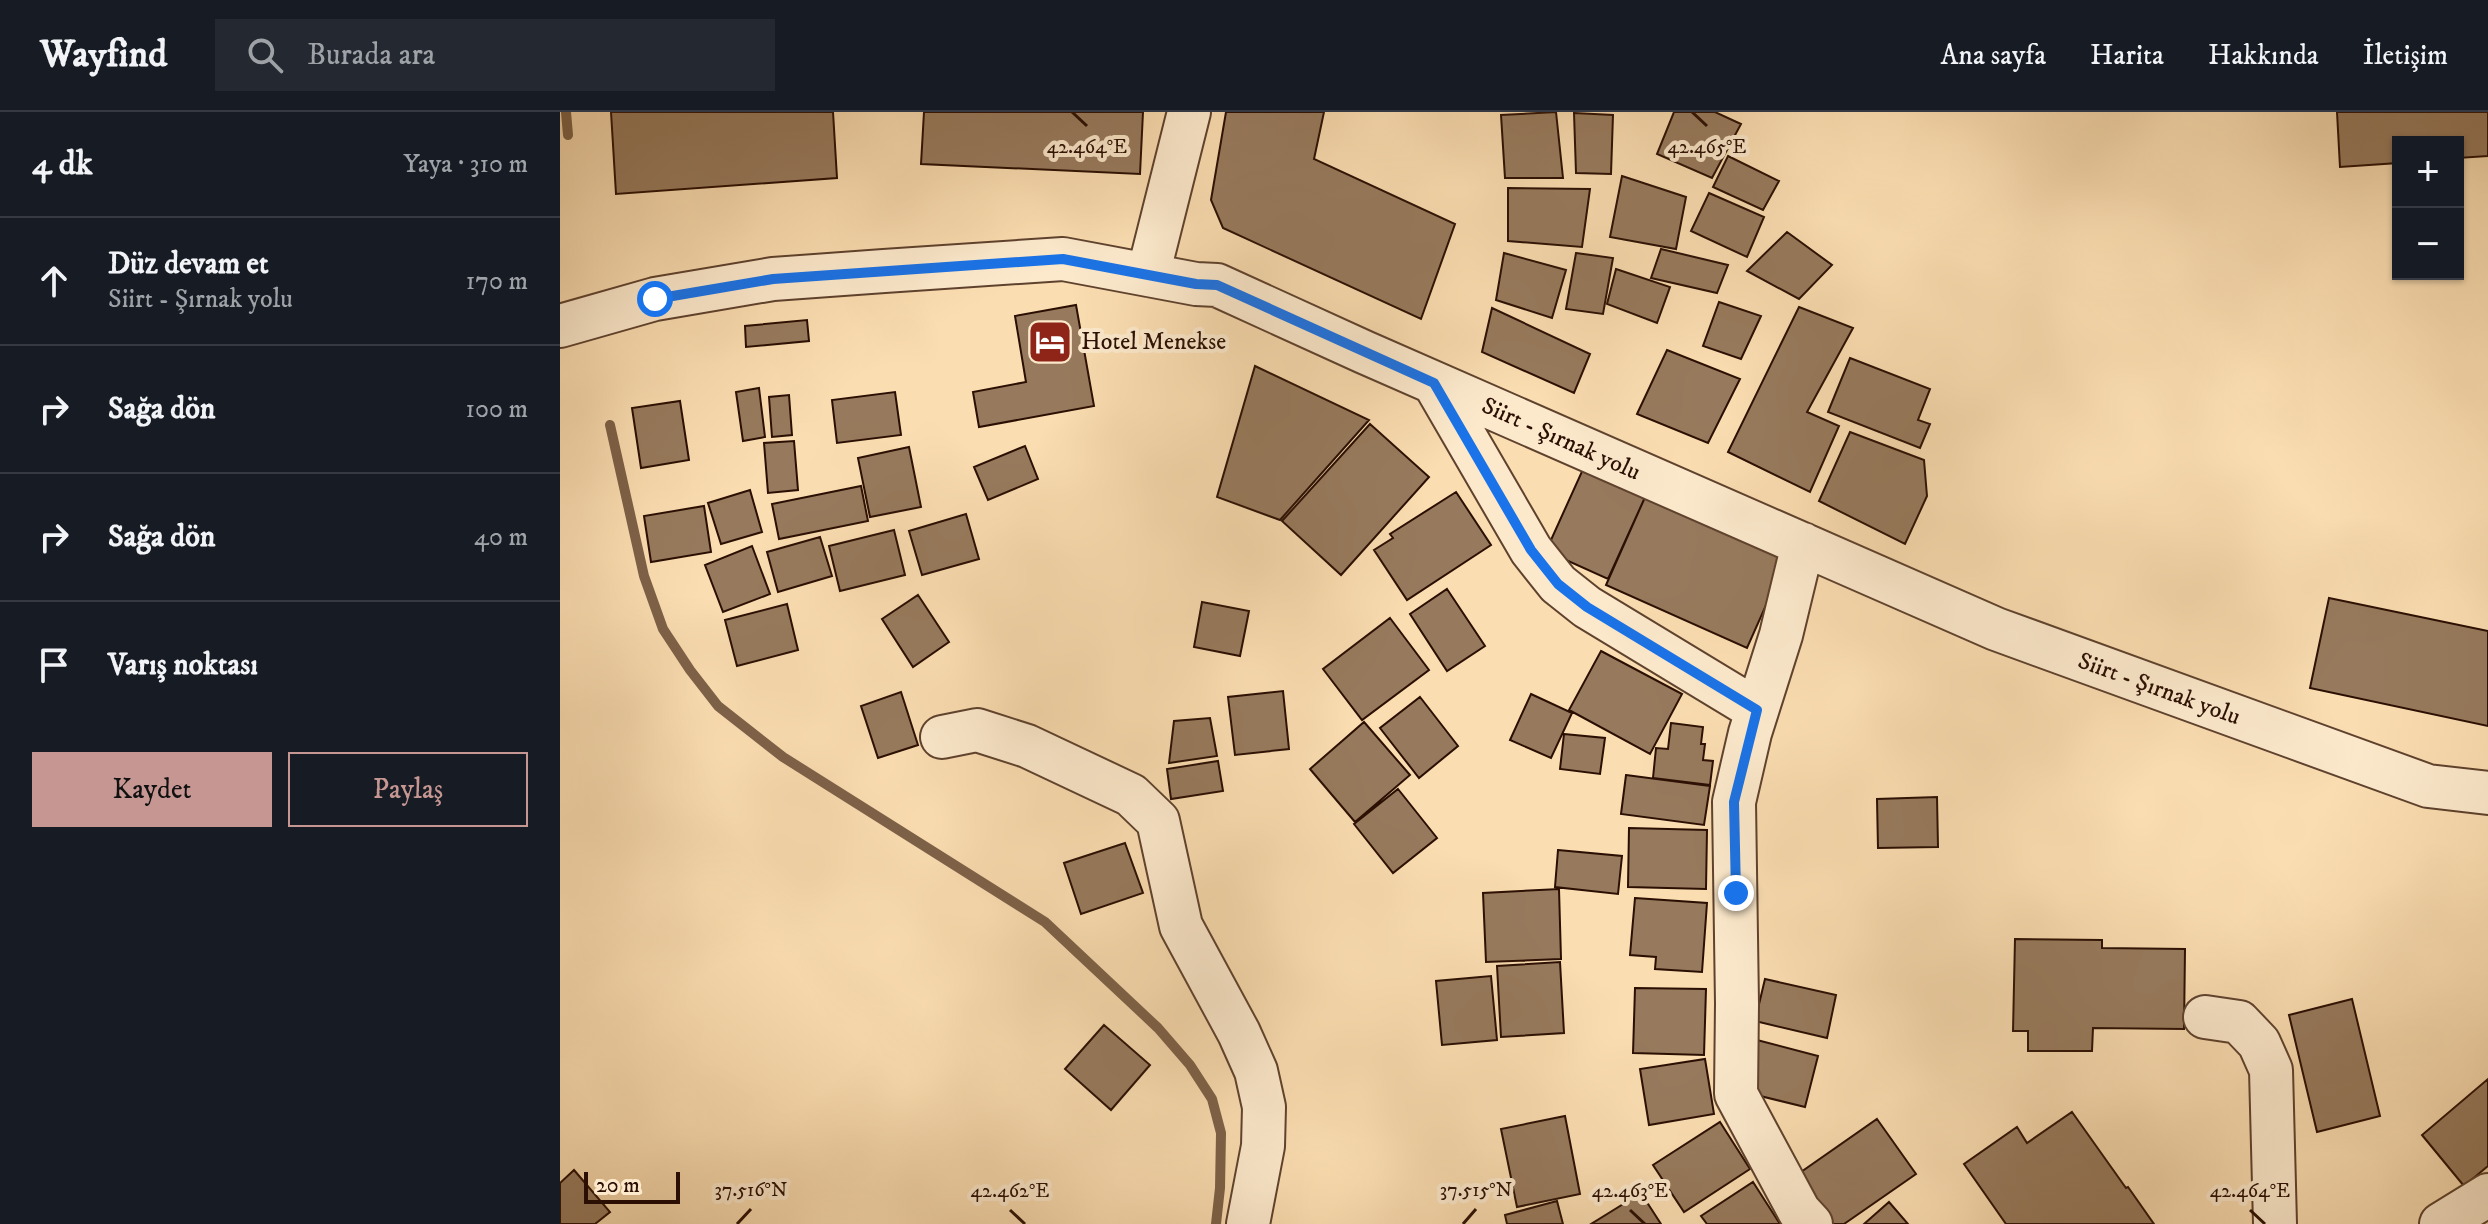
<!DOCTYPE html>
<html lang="tr">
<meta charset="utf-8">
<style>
body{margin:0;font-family:"IM FELL DW Pica",serif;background:#242831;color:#f1f3f6}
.controls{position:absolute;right:24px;top:24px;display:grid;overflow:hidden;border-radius:0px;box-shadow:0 2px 6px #0004}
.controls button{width:72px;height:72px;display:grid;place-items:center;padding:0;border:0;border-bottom:2px solid #363941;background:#171b24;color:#f1f3f6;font:40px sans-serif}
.scale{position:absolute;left:24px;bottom:20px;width:96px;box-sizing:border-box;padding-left:8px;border:4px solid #2b0f03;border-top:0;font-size:22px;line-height:28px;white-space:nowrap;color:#2b0f03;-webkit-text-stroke:6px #fce9cc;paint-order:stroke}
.stop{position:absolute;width:24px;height:24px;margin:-18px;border:6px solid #1a73e8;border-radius:50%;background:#fff}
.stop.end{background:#1a73e8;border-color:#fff;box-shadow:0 2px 8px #0008}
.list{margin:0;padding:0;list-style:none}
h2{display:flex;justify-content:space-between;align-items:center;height:104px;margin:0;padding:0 32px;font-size:34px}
h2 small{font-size:26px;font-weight:400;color:#9ea1a6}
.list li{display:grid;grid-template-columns:52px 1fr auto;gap:24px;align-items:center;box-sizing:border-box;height:128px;padding:0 32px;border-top:2px solid #363941}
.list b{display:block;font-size:30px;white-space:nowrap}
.list p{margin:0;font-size:26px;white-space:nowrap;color:#9ea1a6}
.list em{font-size:26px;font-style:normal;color:#9ea1a6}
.actions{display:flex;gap:16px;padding:24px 32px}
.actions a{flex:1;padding:18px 0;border:2px solid #c59692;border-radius:0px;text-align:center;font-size:28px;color:#c59692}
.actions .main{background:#c59692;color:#111}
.icon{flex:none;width:44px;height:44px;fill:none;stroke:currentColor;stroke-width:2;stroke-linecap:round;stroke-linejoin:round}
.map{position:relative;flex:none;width:1928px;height:1112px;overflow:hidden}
header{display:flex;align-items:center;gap:48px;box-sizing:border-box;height:112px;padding:0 40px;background:#171b24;border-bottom:2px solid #363941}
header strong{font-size:38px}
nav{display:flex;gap:44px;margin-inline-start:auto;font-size:28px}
.search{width:560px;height:72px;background:#242831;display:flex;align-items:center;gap:20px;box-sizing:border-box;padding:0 28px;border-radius:0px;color:#9ea1a6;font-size:30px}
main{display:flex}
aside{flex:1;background:#171b24}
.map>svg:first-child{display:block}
</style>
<header>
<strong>Wayfind</strong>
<div class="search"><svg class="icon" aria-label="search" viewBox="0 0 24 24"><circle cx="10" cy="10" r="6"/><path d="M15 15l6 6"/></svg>Burada ara</div>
<nav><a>Ana sayfa</a><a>Harita</a><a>Hakkında</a><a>İletişim</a></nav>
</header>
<main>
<aside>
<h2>4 dk<small>Yaya · 310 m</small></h2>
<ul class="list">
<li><svg class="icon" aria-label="ahead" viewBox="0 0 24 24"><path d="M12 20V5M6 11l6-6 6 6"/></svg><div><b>Düz devam et</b><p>Siirt - Şırnak yolu</p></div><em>170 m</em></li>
<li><svg class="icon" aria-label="right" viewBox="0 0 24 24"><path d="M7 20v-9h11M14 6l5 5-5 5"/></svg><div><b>Sağa dön</b></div><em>100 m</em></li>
<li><svg class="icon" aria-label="right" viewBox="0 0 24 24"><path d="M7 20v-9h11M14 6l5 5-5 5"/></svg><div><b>Sağa dön</b></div><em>40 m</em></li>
<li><svg class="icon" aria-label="arrive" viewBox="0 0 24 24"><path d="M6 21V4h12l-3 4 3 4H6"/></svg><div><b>Varış noktası</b></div></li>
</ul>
<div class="actions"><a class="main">Kaydet</a><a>Paylaş</a></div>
</aside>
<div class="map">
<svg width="1928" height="1112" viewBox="0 0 1928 1112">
<rect width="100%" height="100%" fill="#faddb1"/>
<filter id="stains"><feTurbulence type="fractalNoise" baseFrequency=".0025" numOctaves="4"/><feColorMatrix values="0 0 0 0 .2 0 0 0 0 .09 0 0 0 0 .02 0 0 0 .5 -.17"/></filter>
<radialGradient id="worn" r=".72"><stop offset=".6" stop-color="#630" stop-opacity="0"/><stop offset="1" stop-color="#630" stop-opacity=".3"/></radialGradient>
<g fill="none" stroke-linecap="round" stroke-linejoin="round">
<path stroke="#7d6148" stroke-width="10" d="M6,0L8,23
M50,313L84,464L103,517L130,558L158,594L223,645L485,810L598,916L630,953L652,987L661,1021L660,1076L656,1112"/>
</g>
<path fill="#977a5d" stroke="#2b0f03" stroke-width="2" d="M51,0H273L277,66L56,82Z
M364,0H583L580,62L361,52Z
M666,0H764L754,47L895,112L861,207L663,116L651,88Z
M996,0L1003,66H945L941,3Z
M1114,0H1155L1181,12L1152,66L1097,42Z
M1777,0H1928V44L1898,46V30H1838V51L1780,55Z
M1014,1L1053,3L1051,62L1016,61Z
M1168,44L1219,69L1203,98L1153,75Z
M1062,64L1126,85L1116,137L1050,125Z
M948,76L1030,77L1022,135L948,129Z
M1149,81L1204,105L1187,145L1131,119Z
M1227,120L1272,153L1239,187L1187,159Z
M1101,137L1168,153L1157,181L1091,166Z
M944,141L1006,158L992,206L936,188Z
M1016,141L1053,146L1043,202L1006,197Z
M1056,157L1110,175L1097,211L1047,192Z
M1159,190L1201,204L1181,247L1143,234Z
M516,193L534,294L419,315L413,280L466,270L455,204Z
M1239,195L1293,216L1247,300L1279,314L1250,380L1168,340Z
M932,196L1030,242L1014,281L922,240Z
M247,208L249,229L186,235L185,214Z
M1107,238L1180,267L1148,331L1077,302Z
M1290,246L1370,277L1358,308L1370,312L1360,336L1268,300Z
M695,254L809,308L720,408L657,385Z
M199,276L205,325L183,329L176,280Z
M335,280L341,323L277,331L272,288Z
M229,283L232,323L212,325L209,285Z
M120,289L129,348L81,356L72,296Z
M810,312L869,365L781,463L722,409Z
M1290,320L1364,348L1367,384L1345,432L1259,389Z
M234,329L238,378L208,381L204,331Z
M465,334L478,367L428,388L414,355Z
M349,335L361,395L310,405L298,346Z
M1024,355L1086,383L1048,467L986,439Z
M301,374L308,409L219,427L212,392Z
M190,378L202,420L161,432L148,391Z
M896,380L931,433L847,488L814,438L833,426L830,422Z
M1086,383L1227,446L1187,536L1046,473Z
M144,394L151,440L91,450L84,404Z
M406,402L419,447L362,463L349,419Z
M334,418L345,463L280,479L269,434Z
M260,425L272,464L218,480L207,440Z
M192,434L210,482L163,500L145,453Z
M887,477L925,534L887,559L850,502Z
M358,483L389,530L353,555L322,507Z
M1769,486L1928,519V614L1750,576Z
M642,490L689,499L680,544L634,535Z
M227,492L238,538L177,554L165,508Z
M830,506L869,558L802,608L763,557Z
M1041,539L1122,582L1090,642L1009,598Z
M723,579L729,637L675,643L668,585Z
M341,580L358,633L318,646L301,594Z
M971,582L1012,601L991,646L950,628Z
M860,585L898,634L859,666L820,616Z
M650,606L657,644L609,651L614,609Z
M804,610L850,663L795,710L750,657Z
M1111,611L1143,615L1141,632H1145L1143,648L1153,649L1150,673L1093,666L1096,636L1108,637Z
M1004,622L1045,626L1040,662L1000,657Z
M658,649L663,679L611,687L607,657Z
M1066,663L1150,674L1144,713L1061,702Z
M838,677L877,726L833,761L794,712Z
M1377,685L1378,735L1318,736L1317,687Z
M1069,716L1147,718L1146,777L1068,775Z
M565,731L583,781L521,802L504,751Z
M998,738L1062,744L1058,782L995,775Z
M999,777L1001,847L926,850L923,781Z
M1075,786L1147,791L1142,860L1095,857L1096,845L1070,843Z
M1455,827L1542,828V836L1625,837L1624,917L1533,916L1532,939H1468V919H1453Z
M1000,850L1004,921L941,925L937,854Z
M931,864L937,928L882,933L876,869Z
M1205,867L1276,883L1267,926L1195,909Z
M1075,876L1146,877L1144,943L1073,941Z
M1792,887L1820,1004L1757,1020L1729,903Z
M544,913L590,953L551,998L505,957Z
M1197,928L1258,944L1245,995L1184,980Z
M1145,947L1154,1002L1089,1013L1080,957Z
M1928,967V1054L1904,1074L1862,1023Z
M1512,1000L1566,1076L1568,1075L1594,1112H1446L1404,1052L1457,1015L1467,1031Z
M1005,1004L1020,1082L957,1095L941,1017Z
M1317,1007L1356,1062L1284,1112H1263L1231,1067Z
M1160,1010L1190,1057L1124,1100L1093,1053Z
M14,1058L50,1100L35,1112H0V1071Z
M1193,1070L1220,1112H1147L1141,1104Z
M1081,1081L1101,1112H1031Z
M997,1089L1003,1112H947L945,1103Z
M1329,1090L1348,1112H1304Z"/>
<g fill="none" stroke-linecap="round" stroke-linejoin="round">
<g stroke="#5f422e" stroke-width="46">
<path id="minor" d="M588,163L629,0
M0,214L95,187L213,167L324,159L503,147L636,172L657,173L804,240L1436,517L1868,674L1928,681
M874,271L971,438L998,472L1027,495L1197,598
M1243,432L1221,523L1190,621L1174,690L1177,892L1176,982L1239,1099L1251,1112
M382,625L417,618L467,634L571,683L598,709L621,814L679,921L696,959L704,995L703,1034L688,1112
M1645,905L1679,910L1699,931L1711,958L1715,1112
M1881,1112L1928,1083"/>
</g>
<use href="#minor" stroke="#fce9cc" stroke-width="42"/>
</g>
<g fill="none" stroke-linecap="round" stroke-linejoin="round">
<path stroke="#1a73e8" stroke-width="10" d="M95,187L213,167L503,147L636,172L657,173L874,271L971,438L998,472L1027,495L1197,598L1174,690L1176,781"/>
</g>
<path fill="none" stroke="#2b0f03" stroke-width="3" d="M512,0L527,14M1132,0L1147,14M450,1098L465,1112M1070,1098L1085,1112M1690,1098L1705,1112M177,1112L191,1097M903,1112L916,1097"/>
<defs>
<g id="hotel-square" transform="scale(2.3)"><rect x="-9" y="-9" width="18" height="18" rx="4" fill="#8f2418" stroke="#fce9cc"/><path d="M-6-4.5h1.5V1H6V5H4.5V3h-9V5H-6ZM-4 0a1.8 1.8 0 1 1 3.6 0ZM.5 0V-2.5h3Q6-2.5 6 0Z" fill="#fff"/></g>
</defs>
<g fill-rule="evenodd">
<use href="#hotel-square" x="490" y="230"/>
</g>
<g text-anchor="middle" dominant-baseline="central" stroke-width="8" stroke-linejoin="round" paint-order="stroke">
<g font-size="24" fill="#2b0f03" stroke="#fce9cc" text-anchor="start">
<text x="521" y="230">Hotel Menekse</text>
</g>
<g font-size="24" fill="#2b0f03" stroke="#fce9cc">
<text transform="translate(1001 327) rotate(24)">Siirt - Şırnak yolu</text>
<text transform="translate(1599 577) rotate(20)">Siirt - Şırnak yolu</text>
</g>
</g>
<g font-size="20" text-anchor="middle" fill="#2b0f03" stroke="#fce9cc" stroke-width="8" stroke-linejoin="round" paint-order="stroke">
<text x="527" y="41">42.464°E</text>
<text x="1147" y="41">42.465°E</text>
<text x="191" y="1084">37.516°N</text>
<text x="916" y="1084">37.515°N</text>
<text x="450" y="1085">42.462°E</text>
<text x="1070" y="1085">42.463°E</text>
<text x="1690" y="1085">42.464°E</text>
</g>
<rect width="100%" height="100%" filter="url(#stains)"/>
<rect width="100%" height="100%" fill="url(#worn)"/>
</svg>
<div class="controls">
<button>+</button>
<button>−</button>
</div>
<div class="scale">20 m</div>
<div class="stop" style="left:95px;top:187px"></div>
<div class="stop end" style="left:1176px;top:781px"></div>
</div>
</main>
